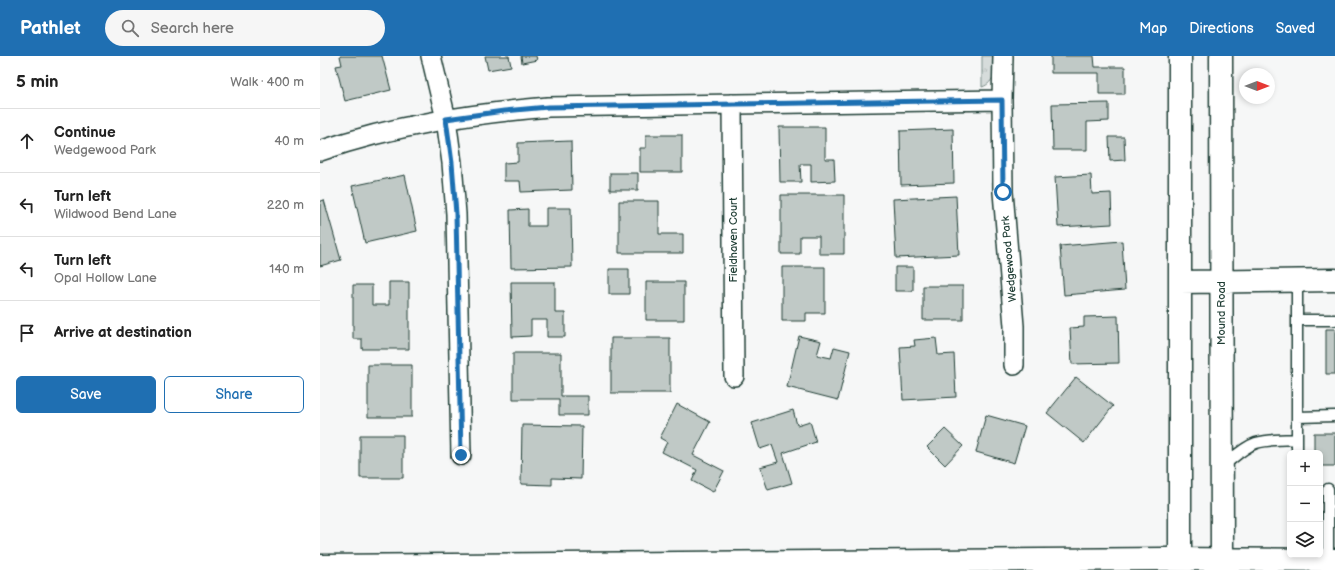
<!DOCTYPE html>
<meta charset="utf-8">
<style>
body{margin:0;font-family:"Balsamiq Sans",sans-serif;background:#f6f6f6;color:#222}
.controls{position:absolute;right:12px;bottom:12px;display:grid;overflow:hidden;border-radius:6px;box-shadow:0 2px 6px #0003}
.controls button{width:36px;height:36px;display:grid;place-items:center;padding:0;border:0;border-bottom:1px solid #e0e0e0;background:#fff;color:#222;font:20px sans-serif}
.compass{position:absolute;left:919px;top:12px;width:36px;height:36px;border-radius:50%;background:#fff;box-shadow:0 2px 6px #0003;rotate:90deg}
.stop{position:absolute;width:12px;height:12px;margin:-9px;border:3px solid #1f6fb2;border-radius:50%;background:#fff}
.stop.end{background:#1f6fb2;border-color:#fff;box-shadow:0 1px 4px #0008}
.list{margin:0;padding:0;list-style:none}
h2{display:flex;justify-content:space-between;align-items:center;height:52px;margin:0;padding:0 16px;font-size:17px}
h2 small{font-size:13px;font-weight:400;color:#767676}
.list li{display:grid;grid-template-columns:26px 1fr auto;gap:12px;align-items:center;box-sizing:border-box;height:64px;padding:0 16px;border-top:1px solid #e0e0e0}
.list b{display:block;font-size:15px;white-space:nowrap}
.list p{margin:0;font-size:13px;white-space:nowrap;color:#767676}
.list em{font-size:13px;font-style:normal;color:#767676}
.actions{display:flex;gap:8px;padding:12px 16px}
.actions a{flex:1;padding:9px 0;border:1px solid #1f6fb2;border-radius:6px;text-align:center;font-size:14px;color:#1f6fb2}
.actions .main{background:#1f6fb2;color:#fff}
.icon{flex:none;width:22px;height:22px;fill:none;stroke:currentColor;stroke-width:2;stroke-linecap:round;stroke-linejoin:round}
.map{position:relative;flex:none;width:1015px;height:514px;overflow:hidden}
header{display:flex;align-items:center;gap:24px;box-sizing:border-box;height:56px;padding:0 20px;background:#1f6fb2;color:#fff}
header strong{font-size:19px}
nav{display:flex;gap:22px;margin-inline-start:auto;font-size:14px}
.search{width:280px;height:36px;background:#f6f6f6;display:flex;align-items:center;gap:10px;box-sizing:border-box;padding:0 14px;border-radius:22px;color:#767676;font-size:15px}
main{display:flex}
aside{flex:1;background:#fff}
.map>svg:first-child{display:block}
</style>
<header>
<strong>Pathlet</strong>
<div class="search"><svg class="icon" aria-label="search" viewBox="0 0 24 24"><circle cx="10" cy="10" r="6"/><path d="M15 15l6 6"/></svg>Search here</div>
<nav><a>Map</a><a>Directions</a><a>Saved</a></nav>
</header>
<main>
<aside>
<h2>5 min<small>Walk · 400 m</small></h2>
<ul class="list">
<li><svg class="icon" aria-label="ahead" viewBox="0 0 24 24"><path d="M12 20V5M6 11l6-6 6 6"/></svg><div><b>Continue</b><p>Wedgewood Park</p></div><em>40 m</em></li>
<li><svg class="icon" aria-label="left" viewBox="0 0 24 24"><path d="M17 20v-9H6M10 6l-5 5 5 5"/></svg><div><b>Turn left</b><p>Wildwood Bend Lane</p></div><em>220 m</em></li>
<li><svg class="icon" aria-label="left" viewBox="0 0 24 24"><path d="M17 20v-9H6M10 6l-5 5 5 5"/></svg><div><b>Turn left</b><p>Opal Hollow Lane</p></div><em>140 m</em></li>
<li><svg class="icon" aria-label="arrive" viewBox="0 0 24 24"><path d="M6 21V4h12l-3 4 3 4H6"/></svg><div><b>Arrive at destination</b></div></li>
</ul>
<div class="actions"><a class="main">Save</a><a>Share</a></div>
</aside>
<div class="map">
<svg width="1015" height="514" viewBox="0 0 1015 514">
<defs>
<pattern id="grass-tufts" width="24" height="20" patternUnits="userSpaceOnUse"><rect width="24" height="20" fill="#d6dcdb"/><path d="M3 7l-1-3M5 7V3M7 7l1-3M15 17l-1-3M17 17v-4M19 17l1-3" fill="none" stroke="#b7bebd"/></pattern>
</defs>
<rect width="100%" height="100%" fill="#f6f7f7"/>
<filter id="ink" filterUnits="userSpaceOnUse"><feTurbulence type="fractalNoise" baseFrequency=".025" numOctaves="2"/><feDisplacementMap in="SourceGraphic" scale="8" xChannelSelector="R" yChannelSelector="G"/><feConvolveMatrix kernelMatrix="1 2 1 2 8 2 1 2 1" color-interpolation-filters="sRGB"/></filter>
<g filter="url(#ink)">
<path fill="url(#grass-tufts)" stroke="#7a8c88" d="M662,0H676C676,12 675,27 662,31Z"/>
<path fill="#c0c9c6" stroke="#1f3d34" d="M20,0H62L71,34L25,45L16,10L22,9Z
M165,0H189L191,10L168,14Z
M201,0H216L217,4L202,7Z
M731,0H774L775,11H805V38H779V17H731Z
M789,47V65L767,66V94H733L732,48Z
M459,71H505V103H514L515,125L491,126V108H480L481,126H460Z
M633,73L634,127L581,129L580,75Z
M326,79H362V116H320V92H326Z
M789,81H804L805,104L790,105Z
M251,85L252,134L201,136L200,125H184V107L198,106V87Z
M290,117H318V134H290Z
M85,119L97,175L45,187L32,130Z
M771,119L772,138L791,137L792,168L738,171L735,121Z
M461,139H524V198H499V180H480V198H461Z
M636,140L639,199L576,202L573,143Z
M4,144L21,204L0,210V145Z
M299,145H339V178H363V197H299Z
M226,152H251L252,211L191,212L190,154L208,153V170H226Z
M802,185L805,234L744,239L740,190Z
M462,211H505V257H486V265H462Z
M575,211H593V235H575Z
M289,213H309V238H289Z
M69,226H89V293H42V283H33V229H52V249H69Z
M191,226H235V257H245V281H227V264H211V280L192,281Z
M326,226H364V264H326Z
M603,230H643V264H603Z
M798,260L799,307L752,308L750,272L764,271V261Z
M1006,273H1015V318H1006Z
M479,280L501,285L497,299L511,302L514,291L530,295L518,344L467,331Z
M291,282H350V337H291Z
M616,282L618,299L634,298L636,341L583,344L580,291L595,290L594,284Z
M193,297H241V340H268V359H239V343H193Z
M48,309H92V361H48Z
M756,321L793,350L764,387L727,357Z
M357,348L390,366L373,399L404,415L393,436L372,425L377,414L342,396L347,386L340,382Z
M473,354L477,369L490,365L496,386L463,397L472,427L448,434L440,411L458,406L452,389L440,393L432,367Z
M666,359L705,370L694,407L656,396Z
M202,369L262,370L261,423L232,422V429L201,428Z
M625,373L643,390L625,409L607,391Z
M994,377H1015V410H1000V397H994Z
M40,379H83V422H40Z"/>
<g fill="none" stroke-linecap="round" stroke-linejoin="round">
<g stroke="#1f3d34" stroke-width="13">
<path id="lane" d="M977,225V397
M977,264H1015
M977,361L1015,360
M903,410C913,402 924,391 936,387C949,383 964,384 977,383
M1008,504V433"/>
</g>
<g stroke="#1f3d34" stroke-width="22">
<path id="street" d="M111,0L126,63L132,107L136,158L141,399
M683,0L682,44L683,136L694,270V309
M412,48L414,320
M0,95C74,69 151,58 228,51L682,44"/>
</g>
<g stroke="#1f3d34" stroke-width="25">
<path id="secondary" d="M901,0L902,514
M860,226L1015,224
M0,510L846,503L1015,504
M860,514V0"/>
</g>
<use href="#lane" stroke="#fff" stroke-width="10"/>
<use href="#street" stroke="#fff" stroke-width="19"/>
<use href="#secondary" stroke="#fff" stroke-width="22"/>
</g>
</g>
<g fill="none" stroke-linecap="round" stroke-linejoin="round" filter="url(#ink)">
<path stroke="#1f6fb2" stroke-width="5" d="M141,399L136,158L132,107L126,63L184,55L228,51L682,44L683,136"/>
</g>
<g text-anchor="middle" dominant-baseline="central" stroke-width="3.5" stroke-linejoin="round" paint-order="stroke">
<g font-size="11" fill="#1f3d34" stroke="#fff">
<text transform="translate(413 184) rotate(-90)">Fieldhaven Court</text>
<text transform="translate(689 203) rotate(-95)">Wedgewood Park</text>
<text transform="translate(901 257) rotate(-90)">Mound Road</text>
</g>
</g>
</svg>
<div class="controls">
<button>+</button>
<button>−</button>
<button><svg class="icon" aria-label="layers" viewBox="0 0 24 24"><path d="M12 4l9 5-9 5-9-5zM3 14l9 5 9-5"/></svg></button>
</div>
<svg class="compass" viewBox="-18 -18 36 36"><path d="M0-13l5 13h-10z" fill="#e53935"/><path d="M0 13l5-13h-10z" fill="#767676"/></svg>
<div class="stop" style="left:683px;top:136px"></div>
<div class="stop end" style="left:141px;top:399px"></div>
</div>
</main>
